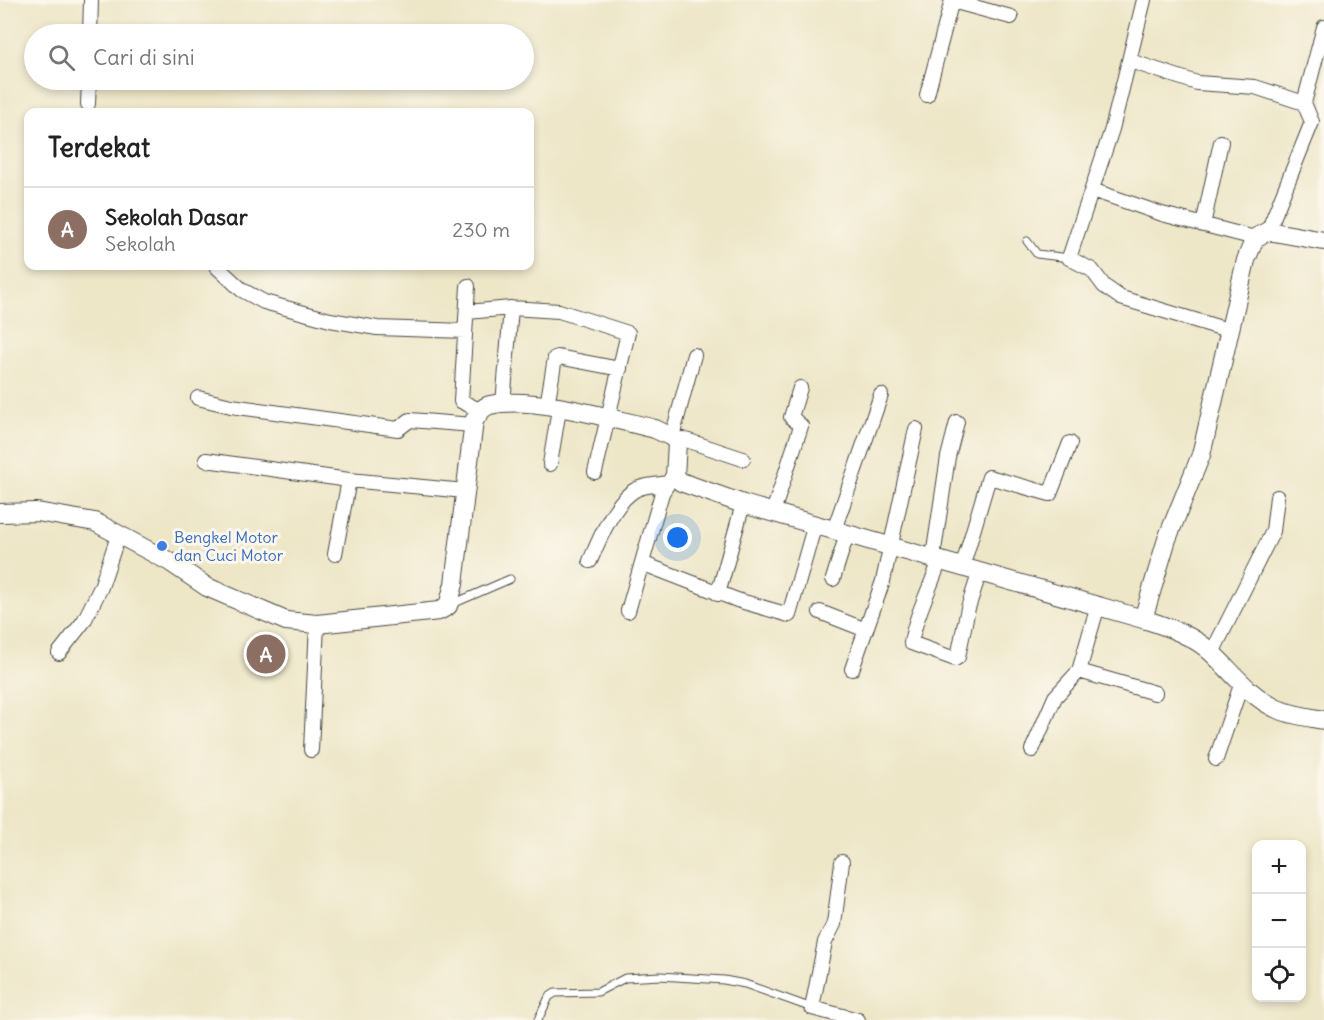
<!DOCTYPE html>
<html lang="id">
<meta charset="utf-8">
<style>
body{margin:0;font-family:Delius,sans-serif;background:#f2f2f2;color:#222}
.controls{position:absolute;right:18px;bottom:18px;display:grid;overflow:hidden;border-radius:12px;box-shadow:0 3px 9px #0003}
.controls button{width:54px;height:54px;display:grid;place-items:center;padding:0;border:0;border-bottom:2px solid #e0e0e0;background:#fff;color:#222;font:30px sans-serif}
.you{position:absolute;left:678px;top:538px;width:21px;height:21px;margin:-15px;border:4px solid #fff;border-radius:50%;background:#1a73e8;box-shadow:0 0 0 9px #1a73e833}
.badge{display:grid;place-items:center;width:39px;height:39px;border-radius:50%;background:#0b8043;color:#fff;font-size:20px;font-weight:700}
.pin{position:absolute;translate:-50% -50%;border:3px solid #fff;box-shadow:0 2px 6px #0006}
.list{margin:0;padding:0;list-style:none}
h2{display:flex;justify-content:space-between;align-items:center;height:78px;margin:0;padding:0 24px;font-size:26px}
h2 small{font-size:20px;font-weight:400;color:#767676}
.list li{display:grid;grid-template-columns:39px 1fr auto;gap:18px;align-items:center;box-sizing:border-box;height:84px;padding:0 24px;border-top:2px solid #e0e0e0}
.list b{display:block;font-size:22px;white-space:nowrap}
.list p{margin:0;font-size:20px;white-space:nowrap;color:#767676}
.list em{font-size:20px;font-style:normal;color:#767676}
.icon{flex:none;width:33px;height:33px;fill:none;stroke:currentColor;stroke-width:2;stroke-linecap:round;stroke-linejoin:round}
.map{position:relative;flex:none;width:1324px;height:1020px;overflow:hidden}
.search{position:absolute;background:#fff;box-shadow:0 3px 9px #0003;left:24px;top:24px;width:510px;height:66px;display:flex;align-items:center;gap:15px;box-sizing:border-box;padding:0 21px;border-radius:33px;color:#767676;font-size:22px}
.panel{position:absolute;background:#fff;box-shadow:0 3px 9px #0003;left:24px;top:108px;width:510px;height:162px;border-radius:12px}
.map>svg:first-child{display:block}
</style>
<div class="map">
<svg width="1324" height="1020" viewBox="0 0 1324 1020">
<rect width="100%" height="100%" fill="#fbf7ec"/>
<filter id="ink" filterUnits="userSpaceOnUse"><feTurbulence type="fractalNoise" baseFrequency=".0167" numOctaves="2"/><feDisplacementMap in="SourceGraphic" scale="12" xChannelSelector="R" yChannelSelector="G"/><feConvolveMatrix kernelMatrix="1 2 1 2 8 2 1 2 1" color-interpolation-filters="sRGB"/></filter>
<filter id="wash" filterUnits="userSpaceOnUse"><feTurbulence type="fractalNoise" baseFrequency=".008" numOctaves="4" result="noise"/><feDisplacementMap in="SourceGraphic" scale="24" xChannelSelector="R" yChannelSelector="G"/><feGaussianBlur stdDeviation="1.35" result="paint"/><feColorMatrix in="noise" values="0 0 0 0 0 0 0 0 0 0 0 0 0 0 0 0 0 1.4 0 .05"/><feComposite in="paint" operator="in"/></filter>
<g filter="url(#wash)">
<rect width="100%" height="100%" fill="#ede6c7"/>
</g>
<g filter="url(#ink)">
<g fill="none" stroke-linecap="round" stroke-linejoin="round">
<g stroke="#484742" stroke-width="9">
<path id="lane" d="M1027,241L1037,254L1069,258
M450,605L510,579
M538,1020L549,997L555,993L598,992L625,978L660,976L724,980L745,984L812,1008"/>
</g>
<g stroke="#484742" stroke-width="16">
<path id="street" d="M1144,0L1112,129L1069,258L1092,270L1104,286L1121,298L1231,331
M952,1L1011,17
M90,34L91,0
M1130,61L1197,83L1255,87L1304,103
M927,95L952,0
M88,104L89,80
M1092,190L1162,214L1255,238
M1203,225L1221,142
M1268,231L1312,122L1304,103L1324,27
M216,266L242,290L264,302L330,320L377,328L465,331
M468,286L461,401L481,411
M467,312L511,308L559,311L628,333L595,472
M198,398L231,406L398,429L410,420L473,425
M503,404L511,308
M547,406L555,358L558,357L620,369
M672,437L694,355
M675,440L683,439L743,459
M206,460L349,480L465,491
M550,464L559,409
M773,512L801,426L791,417L800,388
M834,530L881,395
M335,554L349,480
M933,557L948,457L957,422
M940,559C931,588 916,613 911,643L955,659L958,657L968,608L980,571
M590,561C599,540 614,502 635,490C643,485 657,485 667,483
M644,564L737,600L789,615L815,524
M963,565L989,477L1050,494L1070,443
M833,579L847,534
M718,594L743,504
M628,611L662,493L675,472
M820,612L866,630
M59,653L84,621L101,587L119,533
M1212,653L1273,531L1277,497
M852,669L883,581L916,429
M1079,671L1155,693
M311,750L317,624
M1032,750L1055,697L1079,671L1098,605
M1216,759L1241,685
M842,862L834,924L825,942L812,1008L858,1020"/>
</g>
<g stroke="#484742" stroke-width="20">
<path id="secondary" d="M0,513L37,512L95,522L170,562L207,587L286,621L317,624L439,611L448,606L454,584L474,421C478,414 482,407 490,405C532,395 613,419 655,429L672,437L677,443L675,476L681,482L743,504L1143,619L1167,539L1201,455L1246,260L1255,238L1268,231L1324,241
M1143,619C1166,626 1195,636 1213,654C1233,673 1249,695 1275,708C1290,715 1308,717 1324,720"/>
</g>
<use href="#lane" stroke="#fff" stroke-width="7"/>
<use href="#street" stroke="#fff" stroke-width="14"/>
<use href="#secondary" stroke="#fff" stroke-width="18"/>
</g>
</g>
<circle fill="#3f7fe0" stroke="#fbf7ec" stroke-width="2" cx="162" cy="546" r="6"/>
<g text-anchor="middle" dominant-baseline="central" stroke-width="6" stroke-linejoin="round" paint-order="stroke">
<g font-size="16" fill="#366cbe" stroke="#fbf7ec" text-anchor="start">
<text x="174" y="537">Bengkel Motor<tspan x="174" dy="18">dan Cuci Motor</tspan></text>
</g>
</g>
</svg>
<div class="controls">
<button>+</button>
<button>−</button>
<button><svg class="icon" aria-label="locate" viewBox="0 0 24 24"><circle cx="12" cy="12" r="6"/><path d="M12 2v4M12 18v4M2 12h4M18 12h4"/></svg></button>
</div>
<div class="you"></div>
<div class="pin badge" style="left:266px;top:654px;background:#8d6e63">A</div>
<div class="search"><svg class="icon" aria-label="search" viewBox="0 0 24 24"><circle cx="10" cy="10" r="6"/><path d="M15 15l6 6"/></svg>Cari di sini</div>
<section class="panel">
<h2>Terdekat<small></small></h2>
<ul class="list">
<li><span class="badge" style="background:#8d6e63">A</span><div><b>Sekolah Dasar</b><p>Sekolah</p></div><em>230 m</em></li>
</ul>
</section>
</div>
